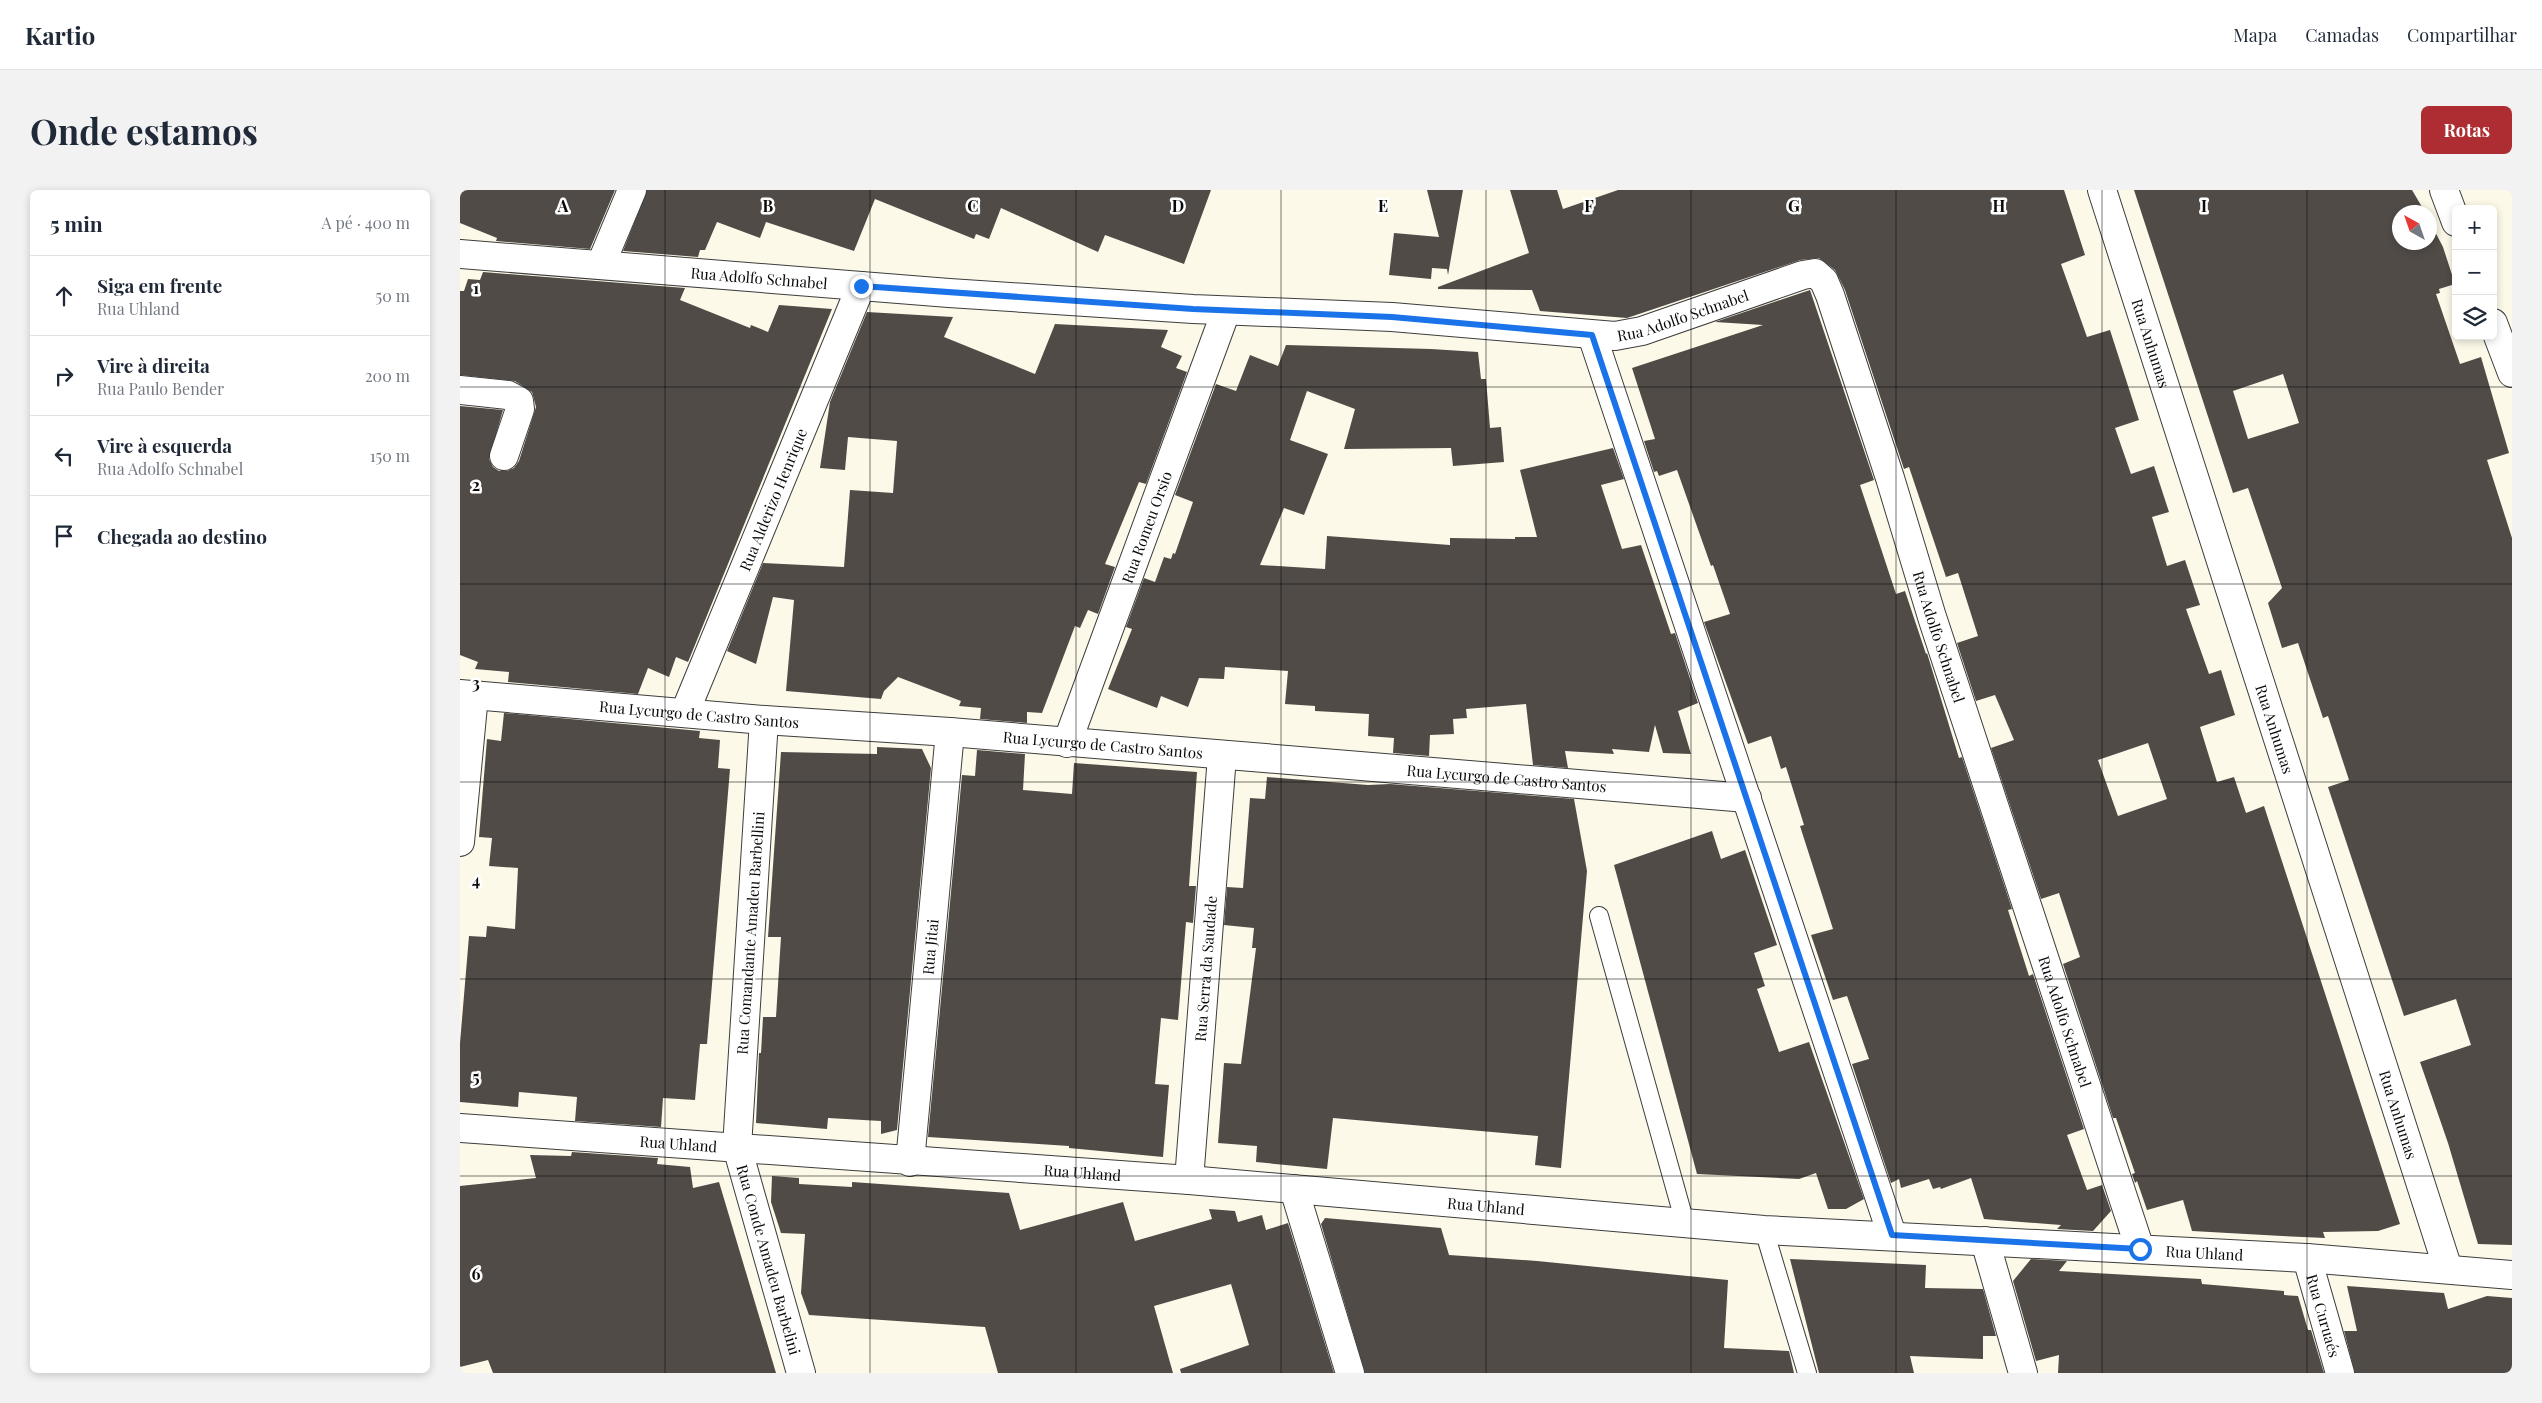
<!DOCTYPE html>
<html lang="pt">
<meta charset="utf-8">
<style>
body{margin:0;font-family:"Playfair Display",serif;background:#f2f2f3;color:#1f2937}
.controls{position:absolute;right:15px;top:15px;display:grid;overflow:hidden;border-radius:8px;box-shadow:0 2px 8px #0003}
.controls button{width:45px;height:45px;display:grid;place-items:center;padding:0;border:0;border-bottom:1px solid #e0e1e3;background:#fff;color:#1f2937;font:25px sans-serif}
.compass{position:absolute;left:1932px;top:15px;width:45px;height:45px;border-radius:50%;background:#fff;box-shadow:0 2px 8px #0003;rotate:320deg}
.stop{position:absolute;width:15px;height:15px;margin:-11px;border:4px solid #1a73e8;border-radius:50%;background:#fff}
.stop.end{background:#1a73e8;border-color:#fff;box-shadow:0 1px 5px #0008}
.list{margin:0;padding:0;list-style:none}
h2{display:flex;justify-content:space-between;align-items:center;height:65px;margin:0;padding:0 20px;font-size:21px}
h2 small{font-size:16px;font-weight:400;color:#747a83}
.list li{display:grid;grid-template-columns:32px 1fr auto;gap:15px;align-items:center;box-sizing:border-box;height:80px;padding:0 20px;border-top:1px solid #e0e1e3}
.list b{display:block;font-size:19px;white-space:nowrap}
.list p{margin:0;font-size:16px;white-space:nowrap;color:#747a83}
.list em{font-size:16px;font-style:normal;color:#747a83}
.icon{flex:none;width:28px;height:28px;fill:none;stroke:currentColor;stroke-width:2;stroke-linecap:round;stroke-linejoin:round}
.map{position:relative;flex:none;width:2052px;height:1183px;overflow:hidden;border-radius:8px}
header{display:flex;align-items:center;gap:30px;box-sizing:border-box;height:70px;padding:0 25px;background:#fff;border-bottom:1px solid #e0e1e3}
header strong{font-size:24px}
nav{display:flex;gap:28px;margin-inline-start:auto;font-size:18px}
.intro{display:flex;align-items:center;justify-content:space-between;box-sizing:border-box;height:120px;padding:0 30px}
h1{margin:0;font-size:35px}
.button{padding:12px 22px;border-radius:8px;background:#ae2d33;color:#fff;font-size:18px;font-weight:700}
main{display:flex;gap:30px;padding:0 30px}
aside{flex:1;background:#fff;border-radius:8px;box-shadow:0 2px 8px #0003}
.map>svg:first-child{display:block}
</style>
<header>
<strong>Kartio</strong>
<nav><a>Mapa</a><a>Camadas</a><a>Compartilhar</a></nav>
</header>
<div class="intro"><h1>Onde estamos</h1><a class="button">Rotas</a></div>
<main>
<aside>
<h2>5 min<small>A pé · 400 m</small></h2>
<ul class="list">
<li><svg class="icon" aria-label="ahead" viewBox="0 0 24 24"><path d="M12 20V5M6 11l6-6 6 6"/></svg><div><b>Siga em frente</b><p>Rua Uhland</p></div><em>50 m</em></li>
<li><svg class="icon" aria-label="right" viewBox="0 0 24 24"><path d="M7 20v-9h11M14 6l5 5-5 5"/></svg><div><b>Vire à direita</b><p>Rua Paulo Bender</p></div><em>200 m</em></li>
<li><svg class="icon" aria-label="left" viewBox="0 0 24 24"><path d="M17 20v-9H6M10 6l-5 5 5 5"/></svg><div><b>Vire à esquerda</b><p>Rua Adolfo Schnabel</p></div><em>150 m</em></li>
<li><svg class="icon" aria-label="arrive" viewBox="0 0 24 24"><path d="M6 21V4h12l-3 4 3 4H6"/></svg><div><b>Chegada ao destino</b></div></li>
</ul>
</aside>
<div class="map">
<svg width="2052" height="1183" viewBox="0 0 2052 1183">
<rect width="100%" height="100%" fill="#fdf9e8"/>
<path fill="#514b47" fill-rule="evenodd" d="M0,0H155L130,59L36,51L37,48L0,33Z
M187,0H751L724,74L645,45L638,62L541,18L529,49L516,44L514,49L415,9L394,61L306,32L300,48L257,32L245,60H240L238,67L163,61Z
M967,0H1003L988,85L987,79L972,78L971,89L929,85L934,43L979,47Z
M1050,0H1097L1103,19L1158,0H1604L1625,65L1601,74L1627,147L1650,140L1679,230L1655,238L1671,284L1694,276L1709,322L1692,327L1707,376L1725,370L1740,415L1726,419L1749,484L1761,480L1775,525L1740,537L1757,592L1774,587L1786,623L1804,616L1940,1034L1918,1041L1863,1042L1865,1048L1822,1046L1732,1041L1723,1010L1687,1020L1677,991L1675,993L1672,984L1675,983L1656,928H1653L1603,774L1620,767L1599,703L1581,709L1531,558L1554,550L1535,505L1516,511L1497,453L1518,446L1498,383L1486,387L1449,277L1444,279L1385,100L1375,80L1359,68L1340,70L1167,128L1080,121L1072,100L978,99V97L1069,63ZM1688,553L1707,609L1658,626L1638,570Z
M1674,0H1952L1965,22H1940V52H1970V32L1983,57L1995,94L1979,99L1980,103L1976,104L2000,174L2021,167L2049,263L2027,270L2052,348V1055L2018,1054L1988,953L1960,872L2011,855L1996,809L1944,826L1868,597L1889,590L1868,526L1863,528L1838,453L1822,458L1808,413L1822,398L1788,298L1773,303ZM1823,184L1839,233L1788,249L1773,201Z
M23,82L225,98L220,110L290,138L291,135L308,142L319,115L372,119L228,472L216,467L209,487L188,478L178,504L48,492L49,482L15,479L18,472L0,465V216L43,220L29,269L33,277L39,281H47L54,278L59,271L76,217L72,202L55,191L0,185V101H4L8,89L20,90Z
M1350,100L1414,290L1400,295L1436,404L1445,401L1466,464L1467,463L1499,568L1502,567L1552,719L1548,720L1569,786L1573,784L1624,939L1607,945L1627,1000L1642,995L1651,1021L1633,1041L1597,1039L1601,1035L1524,1029L1511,988L1481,999L1480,997L1473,999L1469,989L1441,998L1439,989L1431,993L1392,874L1409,869L1387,806L1373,810L1351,745L1373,739L1340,636L1344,635L1326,577L1321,579L1311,546L1288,554L1244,432L1270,424L1253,375L1251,376L1217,280L1199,286L1197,281L1194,282L1184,251L1195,249L1172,178L1303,135L1255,132Z
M407,122L493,127L484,147L575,184L595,134L708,140L701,157L722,166L716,178L727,182L686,294L679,292L645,374L655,377L638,424L628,420L620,438L615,436L582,523L567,522V533L520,529L521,518L499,516L501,511L438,487L424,501L421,509L326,501L334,410L313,407L296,474L267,461L303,373L384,377L390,300L433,303L437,251L388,247L385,280L360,278L370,212Z
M826,155L971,159L1018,162L1021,189H1026L1030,238L1041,237L1044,272L993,276L991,258L884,259L895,219L847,201L830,250L868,264L844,325L824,318L800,375L865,379L867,346L990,355V348L1055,349V347H1077L1060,280L1153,258L1164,289L1141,295L1162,359L1181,355L1211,444L1215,443L1238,513L1218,521L1231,564L1203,563L1195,535L1189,562L1152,559L1154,564L1105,561L1108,578L1073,575L1066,514L1006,519L1007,528L993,529L994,544L970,545L969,566L933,563L934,548L908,546L909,524L855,521V516L825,514L828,481L765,477L764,489L739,488L728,517L701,506L697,518L648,499L672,439L666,437L684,388L695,392L704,367L711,369L713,363L715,364L733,312L715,305L756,194L776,201L790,165L818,176Z
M44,523L240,541L239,548L260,550L258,578L270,579L247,854H240L235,910L203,908L201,937L115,931L117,907L59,902L58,917L0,912V853L9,746L26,747L27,736L55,739L58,678L29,676L32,648L19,647L27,549L41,551Z
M417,557L462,559L471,578L437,940L421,944V931L368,928L367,939L296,933L299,863H301L303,827H316L321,747H308L321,562L417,564Z
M517,560L565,564L563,600L612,604L614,573L737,582L729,696H736L733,733L726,732L718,830L701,828L695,894L709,895L703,967L609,958V956L468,947L502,585L515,586Z
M807,587L908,595L930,594L1114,609L1127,681L1101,978L1075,975L1078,946L873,928L867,979L796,972L797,956L758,953L764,873L781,874L796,758H792L794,738L764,735L767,697L783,698L790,608L805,609Z
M1252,641L1261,669L1285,660L1317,755L1294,763L1305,796L1297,799L1319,862L1349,852L1404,1009L1386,1019H1368L1356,983L1339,989L1237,984L1154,675Z
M112,962L198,968L197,974L230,977L233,998L259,992L316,1183H33L28,1170L0,1177V996L76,988L70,965L111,966Z
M312,986L339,988V994L392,997V992L549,1003L560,1040L663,1012L675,1051L752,1029L749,1019L775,1021L778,1032L802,1025L806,1040L828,1033L874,1183H721L720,1179L789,1155L771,1094L694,1116L713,1183H538L525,1137L349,1125L341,1103L345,1044L321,1043L311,1012Z
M865,1028L981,1038L989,1065L1077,1071L1268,1090L1264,1158L1329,1161L1334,1183H905L861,1034Z
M1330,1069L1466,1075L1465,1098L1523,1099L1536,1146H1523V1169L1450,1166L1454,1183H1359Z
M1571,1069L1607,1071L1599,1081L1741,1089L1742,1094L1824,1101V1105L1838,1106L1848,1140H1851L1864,1183H1598L1599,1165L1576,1171L1553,1091Z
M1887,1096L1984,1103L1988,1119L2027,1106L2052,1108V1183H1895L1884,1141H1897Z"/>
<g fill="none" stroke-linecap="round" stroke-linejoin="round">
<g stroke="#3d3d3d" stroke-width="20">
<path id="service" d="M1139,726L1225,1033
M1304,1040L1347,1183"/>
</g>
<g stroke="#3d3d3d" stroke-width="30">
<g id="minor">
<path id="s1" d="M1642,0L1988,1079"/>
<path d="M1984,0L1996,32"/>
<path id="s2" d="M0,64L489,103L733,119L932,127L1155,146L1182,141L1343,85L1355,83L1364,91L1370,105L1430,288L1472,427L1680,1059"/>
<path d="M141,74L172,0"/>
<path d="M2033,133L2052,183"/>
<path d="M1132,145L1432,1045"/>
<path d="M0,200L48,205L59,211L60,219L44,266"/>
<path id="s3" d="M0,504L304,530L490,542L1287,608"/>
<path id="s4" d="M225,522L401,96"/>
<path id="s5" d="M304,530L277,957L341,1183"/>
<path id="s6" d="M607,553L766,121"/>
<path d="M0,652L14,505"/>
<path id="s7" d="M450,972L490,542"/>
<path id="s8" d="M729,990L762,566"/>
<path d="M834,999L890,1183"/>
<path d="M1525,1051L1563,1183"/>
<path id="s9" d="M1847,1068L1880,1183"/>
</g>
</g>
<g stroke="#3d3d3d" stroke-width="30">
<g id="tertiary">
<path id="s10" d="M0,938L729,990L1304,1040L1847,1068L2052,1085"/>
</g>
</g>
<use href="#service" stroke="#fff" stroke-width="18"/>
<use href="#minor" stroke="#fff" stroke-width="28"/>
<use href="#tertiary" stroke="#fff" stroke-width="28"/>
</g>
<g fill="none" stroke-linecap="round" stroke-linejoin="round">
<path stroke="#1a73e8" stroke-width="6" d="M401,96L733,119L932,127L1132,145L1432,1045L1680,1059"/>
</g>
<path fill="none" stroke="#0a0a0a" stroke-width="1" stroke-opacity="0.55" d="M205,0V1183M410,0V1183M616,0V1183M821,0V1183M1026,0V1183M1231,0V1183M1436,0V1183M1642,0V1183M1847,0V1183M0,197H2052M0,394H2052M0,592H2052M0,789H2052M0,986H2052"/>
<g text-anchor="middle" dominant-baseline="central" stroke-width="5" stroke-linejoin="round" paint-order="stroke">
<g font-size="15" fill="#0a0a0a" stroke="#fff">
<text stroke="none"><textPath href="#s2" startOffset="300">Rua Adolfo Schnabel</textPath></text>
<text stroke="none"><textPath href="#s2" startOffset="1229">Rua Adolfo Schnabel</textPath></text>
<text stroke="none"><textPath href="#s1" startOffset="161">Rua Anhumas</textPath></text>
<text stroke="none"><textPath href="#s4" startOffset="230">Rua Alderizo Henrique</textPath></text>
<text stroke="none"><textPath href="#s6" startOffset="230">Rua Romeu Orsio</textPath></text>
<text stroke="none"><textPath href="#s2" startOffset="1754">Rua Adolfo Schnabel</textPath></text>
<text stroke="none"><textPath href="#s3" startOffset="240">Rua Lycurgo de Castro Santos</textPath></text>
<text stroke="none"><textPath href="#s1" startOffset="566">Rua Anhumas</textPath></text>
<text stroke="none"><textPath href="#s3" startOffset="645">Rua Lycurgo de Castro Santos</textPath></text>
<text stroke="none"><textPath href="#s3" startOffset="1050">Rua Lycurgo de Castro Santos</textPath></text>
<text transform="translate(290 743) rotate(-86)">Rua Comandante Amadeu Barbellini</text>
<text stroke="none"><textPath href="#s7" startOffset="216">Rua Jitai</textPath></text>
<text stroke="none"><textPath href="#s8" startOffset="212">Rua Serra da Saudade</textPath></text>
<text stroke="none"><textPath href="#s2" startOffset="2159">Rua Adolfo Schnabel</textPath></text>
<text stroke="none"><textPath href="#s1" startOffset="971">Rua Anhumas</textPath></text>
<text stroke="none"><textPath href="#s10" startOffset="219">Rua Uhland</textPath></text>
<text stroke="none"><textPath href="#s10" startOffset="624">Rua Uhland</textPath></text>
<text stroke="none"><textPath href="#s10" startOffset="1029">Rua Uhland</textPath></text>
<text stroke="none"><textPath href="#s10" startOffset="1749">Rua Uhland</textPath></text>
<text stroke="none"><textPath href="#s5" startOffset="545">Rua Conde Amadeu Barbelini</textPath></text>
<text stroke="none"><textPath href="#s9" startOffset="60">Rua Curuaés</textPath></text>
</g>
</g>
<g font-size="16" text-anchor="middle" font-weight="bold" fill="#0a0a0a" stroke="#fff" stroke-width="5" stroke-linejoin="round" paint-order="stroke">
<text x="103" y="22">A</text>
<text x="308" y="22">B</text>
<text x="513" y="22">C</text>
<text x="718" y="22">D</text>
<text x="923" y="22">E</text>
<text x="1129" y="22">F</text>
<text x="1334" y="22">G</text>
<text x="1539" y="22">H</text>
<text x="1744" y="22">I</text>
<text x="16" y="104">1</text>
<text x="16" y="301">2</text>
<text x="16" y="499">3</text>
<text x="16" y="696">4</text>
<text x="16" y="893">5</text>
<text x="16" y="1090">6</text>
</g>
</svg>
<div class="controls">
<button>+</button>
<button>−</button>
<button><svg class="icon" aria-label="layers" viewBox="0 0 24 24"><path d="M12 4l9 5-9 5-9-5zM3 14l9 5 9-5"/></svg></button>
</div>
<svg class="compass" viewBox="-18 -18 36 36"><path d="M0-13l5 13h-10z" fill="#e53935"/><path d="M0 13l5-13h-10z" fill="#747a83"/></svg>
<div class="stop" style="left:1680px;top:1059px"></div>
<div class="stop end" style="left:401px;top:96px"></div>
</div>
</main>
